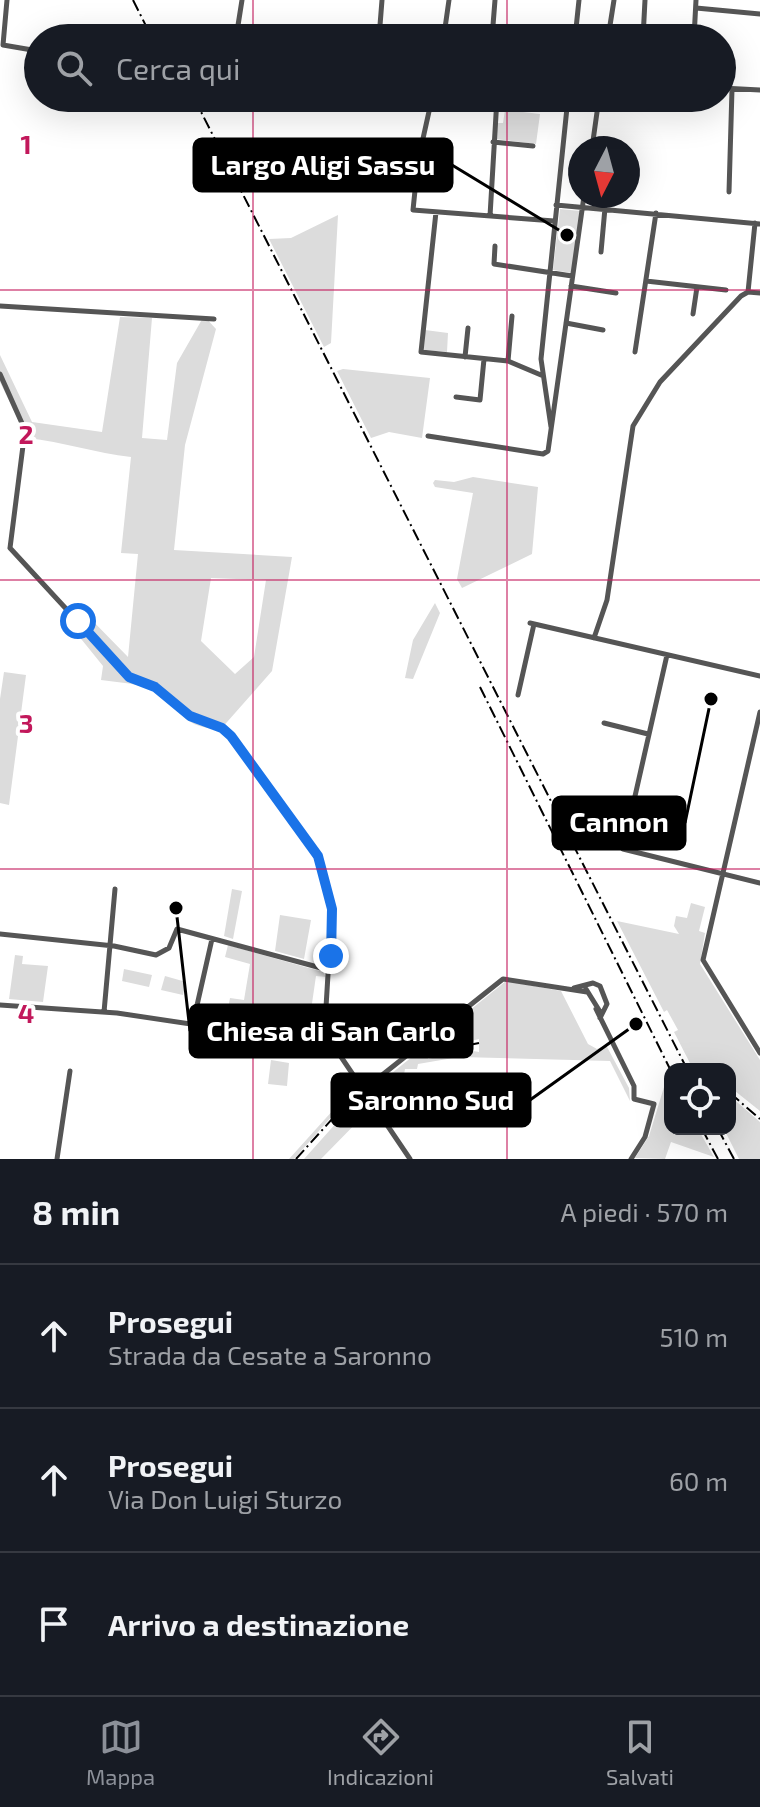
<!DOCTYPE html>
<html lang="it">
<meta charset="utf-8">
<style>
body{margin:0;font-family:"Exo 2",sans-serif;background:#20242c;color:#f1f3f6}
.controls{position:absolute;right:24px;bottom:24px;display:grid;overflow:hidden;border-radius:16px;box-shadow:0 8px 32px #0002}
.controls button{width:72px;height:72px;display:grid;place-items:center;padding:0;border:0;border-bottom:2px solid #363941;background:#171b24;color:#f1f3f6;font:40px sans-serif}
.compass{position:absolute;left:568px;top:136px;width:72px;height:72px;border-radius:50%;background:#171b24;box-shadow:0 8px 32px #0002;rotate:186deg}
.stop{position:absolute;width:24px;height:24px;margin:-18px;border:6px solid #1a73e8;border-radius:50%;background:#fff}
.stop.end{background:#1a73e8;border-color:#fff;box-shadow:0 2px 8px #0008}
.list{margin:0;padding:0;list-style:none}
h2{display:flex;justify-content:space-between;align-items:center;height:104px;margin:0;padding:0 32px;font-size:34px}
h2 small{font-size:26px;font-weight:400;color:#9ea1a6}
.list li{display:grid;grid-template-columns:52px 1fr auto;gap:24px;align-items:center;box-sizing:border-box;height:144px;padding:0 32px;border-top:2px solid #363941}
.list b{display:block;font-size:30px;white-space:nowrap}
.list p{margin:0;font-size:26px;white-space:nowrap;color:#9ea1a6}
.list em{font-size:26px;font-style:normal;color:#9ea1a6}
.icon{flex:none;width:44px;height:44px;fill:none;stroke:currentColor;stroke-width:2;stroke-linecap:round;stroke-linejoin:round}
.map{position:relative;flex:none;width:760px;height:1159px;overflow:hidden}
.search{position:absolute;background:#171b24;box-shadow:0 8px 32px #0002;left:24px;right:24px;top:24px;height:88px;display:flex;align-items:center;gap:20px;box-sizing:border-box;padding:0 28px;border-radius:44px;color:#9ea1a6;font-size:30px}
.sheet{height:536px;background:#171b24}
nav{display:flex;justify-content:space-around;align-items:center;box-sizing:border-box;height:112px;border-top:2px solid #363941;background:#171b24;font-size:22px;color:#9ea1a6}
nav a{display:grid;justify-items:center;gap:4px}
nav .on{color:#8c9099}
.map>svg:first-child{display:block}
</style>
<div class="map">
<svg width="760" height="1159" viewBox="0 0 760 1159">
<rect width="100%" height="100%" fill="#fff"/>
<path fill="#dcdcdc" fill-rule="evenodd" d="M505,110L540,114L536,144L495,139L497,123H503Z
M560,209L580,211L572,273L553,270Z
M338,215L331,343L324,347L269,239L291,238Z
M204,316L216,329L185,445L174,550L292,557L272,671L220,730C181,725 189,717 162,696C145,683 122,683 101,680L103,666L65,619L83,611L128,657L138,554L121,553L131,457C96,453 63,442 27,438L0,382V355L32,422L102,432L120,317L152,318L142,438L167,440L177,363ZM211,578L266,580L254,657L235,674L201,641Z
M425,330L448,333L447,352L424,350Z
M343,369L430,378L422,438L389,432L371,438L337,371Z
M473,477L538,487L532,554L462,588L457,579L473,493L435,487L433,483L435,480L454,482Z
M435,603L440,613L413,679L405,678L413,640Z
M4,672L26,675L9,805L0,803V699Z
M232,889L242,891L233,939L224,936Z
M691,903L705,907L699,931L705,933L700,964L760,1060V1111L730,1087V1069H693L674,1032L678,1030L667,1010L664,1012L617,921L679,934L674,926L676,916L687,918Z
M280,915L311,920L304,959L275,951Z
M228,945L323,972L326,977L316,976L310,1017L273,1007L272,1011L261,1009L257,1030L225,1025L230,998L244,1000L250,964L225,957Z
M15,955L23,956L22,964L48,966L43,1002L9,999Z
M124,969L152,975L149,987L122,981Z
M165,976L186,982L183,995L161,990Z
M506,981L561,991L588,1044L597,1049L606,1045L629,1088L630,1101L610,1061L459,1057L418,1064L417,1069H405L394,1129L371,1090ZM479,1039V1052L467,1050L428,1059L426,1052Z
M271,1060L289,1063L287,1086L268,1084Z
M668,1074L670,1129H698L714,1157L671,1142L665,1159L635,1158L649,1136Z
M353,1088L368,1111L321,1159H304L355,1102L350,1096L294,1159H289Z
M730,1096L760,1122V1159H739L724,1129H730Z"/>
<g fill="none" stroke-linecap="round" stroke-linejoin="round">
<path stroke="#555" stroke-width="5" d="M7,0L3,45L38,51
M696,8L760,14
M445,28L449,0
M236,38L242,0
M379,38L382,0
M492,38L495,0
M575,38L579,0
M608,38L614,0
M643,38L645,0
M694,38L696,0
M722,88L760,90
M432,98L418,161L413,210L554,221
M493,142L533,146
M592,148L599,98
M729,192L732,89
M556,205L760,224
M436,212L421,352L508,361L541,375
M490,216L497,98
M495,246L494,264L572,276
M601,252L605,208
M646,281L726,290
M571,286L616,293
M748,292L755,223
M0,306L214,319
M693,314L697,287
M566,323L603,330
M635,352L656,213
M465,357L468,328
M508,361L512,316
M0,374L25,430L10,548
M456,397L480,400L484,359
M551,427L541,359L568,98
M428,436L543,454L548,451L584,196
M10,548L129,677L155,687L190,716L225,730L318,856L332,909L324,1040
M530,623L760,676
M594,638L607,600L633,426L660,382L741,296L748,292L760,293
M667,655L623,849L760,883
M518,695L534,624
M760,712L703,960L760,1053
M604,723L648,734
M0,934L114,946L156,955L169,948L177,929L325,969
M574,988L593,983L600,986L607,1004L600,1018
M586,989L599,1010
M0,1005L117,1013L324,1044
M596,1009L634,1086V1099L654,1104L645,1137L631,1159
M104,1012L115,889
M193,1023L212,939
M329,1039L330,1044L326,1045L324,1040Z
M331,1042L410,1159
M362,1091L503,979L587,992
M57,1159L70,1071"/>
<path stroke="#000" stroke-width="2" stroke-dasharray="12 4 2 4" stroke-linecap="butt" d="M133,0L152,38
M194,98L687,1069
M480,687L670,1069
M426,1054L479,1043
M730,1093L760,1119
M702,1129L718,1159
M718,1129L734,1159
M296,1159L352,1097"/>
</g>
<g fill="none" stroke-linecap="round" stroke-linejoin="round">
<path stroke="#1a73e8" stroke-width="10" d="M78,621L129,677L155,687L190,716L222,728L231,736L318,856L332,909L331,956"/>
</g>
<path fill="none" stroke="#c2185b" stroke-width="2" stroke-opacity="0.55" d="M253,0V38M507,0V38M253,98V1159M507,98V1159M0,290H760M0,580H760M0,869H760"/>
<g font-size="26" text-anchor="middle" font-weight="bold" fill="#c2185b" stroke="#fff" stroke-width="8" stroke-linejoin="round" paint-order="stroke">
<text x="26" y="154">1</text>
<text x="26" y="444">2</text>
<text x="26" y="733">3</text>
<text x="26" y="1023">4</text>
</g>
<path fill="none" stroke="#000" stroke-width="3" d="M567 235L452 165M711 699L685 823M176 908L190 1031M636 1024L530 1100"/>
<g fill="#000" stroke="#fff" stroke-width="3">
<circle cx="567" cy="235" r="8"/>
<circle cx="711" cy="699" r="8"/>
<circle cx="176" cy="908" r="8"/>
<circle cx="636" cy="1024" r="8"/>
</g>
<g fill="#000" stroke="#000" stroke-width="3">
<rect x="194" y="139" width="258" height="52" rx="8"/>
<rect x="553" y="797" width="132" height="52" rx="8"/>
<rect x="190" y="1005" width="282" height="52" rx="8"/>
<rect x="332" y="1074" width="198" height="52" rx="8"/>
</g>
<g font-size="28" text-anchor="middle" font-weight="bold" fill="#fff">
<text x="323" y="175">Largo Aligi Sassu</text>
<text x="619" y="832">Cannon</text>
<text x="331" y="1041">Chiesa di San Carlo</text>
<text x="431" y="1110">Saronno Sud</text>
</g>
</svg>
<div class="controls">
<button><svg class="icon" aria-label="locate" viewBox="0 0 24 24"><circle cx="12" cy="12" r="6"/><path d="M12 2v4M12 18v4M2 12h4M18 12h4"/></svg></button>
</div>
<svg class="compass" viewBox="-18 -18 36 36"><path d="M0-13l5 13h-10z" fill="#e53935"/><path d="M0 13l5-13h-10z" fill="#9ea1a6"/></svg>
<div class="stop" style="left:78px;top:621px"></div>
<div class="stop end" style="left:331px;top:956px"></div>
<div class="search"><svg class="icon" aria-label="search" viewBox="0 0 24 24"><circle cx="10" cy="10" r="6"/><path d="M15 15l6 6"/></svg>Cerca qui</div>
</div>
<section class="sheet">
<h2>8 min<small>A piedi · 570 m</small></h2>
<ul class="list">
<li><svg class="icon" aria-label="ahead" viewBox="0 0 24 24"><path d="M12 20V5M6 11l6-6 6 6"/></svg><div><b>Prosegui</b><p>Strada da Cesate a Saronno</p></div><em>510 m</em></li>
<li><svg class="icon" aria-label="ahead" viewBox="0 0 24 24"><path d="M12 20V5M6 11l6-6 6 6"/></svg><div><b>Prosegui</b><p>Via Don Luigi Sturzo</p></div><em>60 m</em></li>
<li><svg class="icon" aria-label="arrive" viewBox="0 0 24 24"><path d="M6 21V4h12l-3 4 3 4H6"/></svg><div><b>Arrivo a destinazione</b></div></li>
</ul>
</section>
<nav>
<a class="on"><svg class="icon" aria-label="map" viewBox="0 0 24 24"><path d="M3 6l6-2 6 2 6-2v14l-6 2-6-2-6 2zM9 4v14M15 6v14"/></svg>Mappa</a>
<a><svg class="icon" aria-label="directions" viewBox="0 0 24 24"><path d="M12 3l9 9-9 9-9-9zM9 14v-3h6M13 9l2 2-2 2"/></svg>Indicazioni</a>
<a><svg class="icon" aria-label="saved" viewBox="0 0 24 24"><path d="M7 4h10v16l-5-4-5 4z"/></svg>Salvati</a>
</nav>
